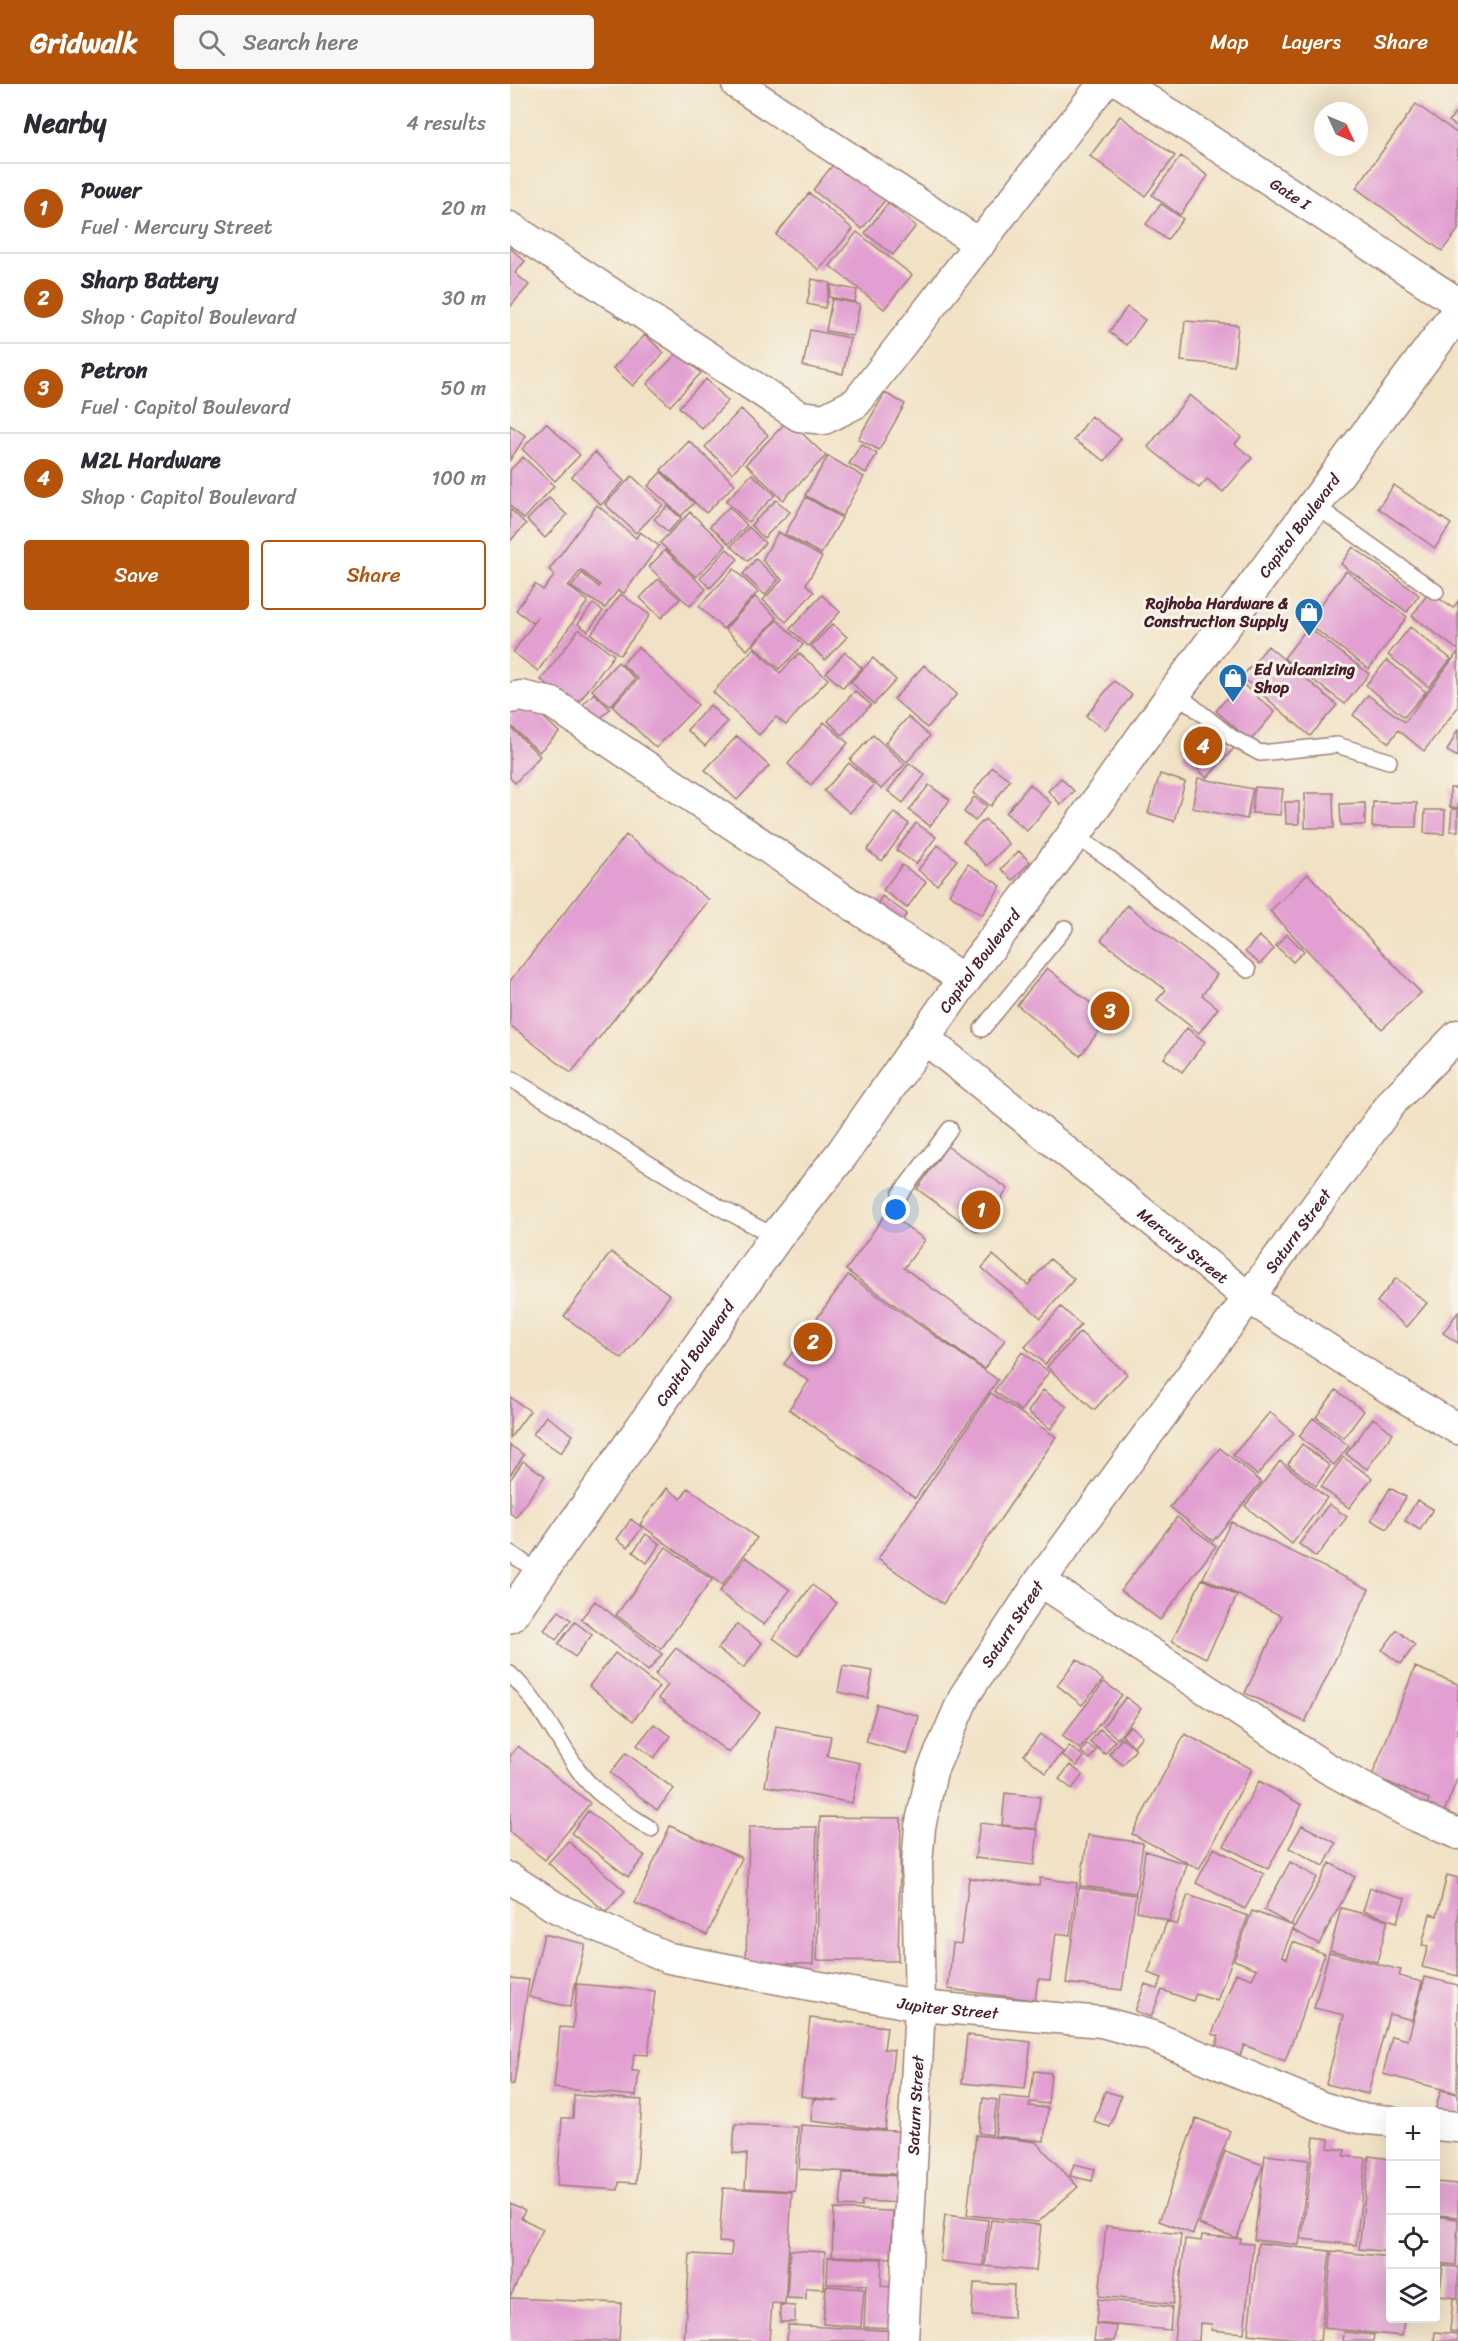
<!DOCTYPE html>
<meta charset="utf-8">
<style>
body{margin:0;font-family:Sriracha,sans-serif;background:#f7f7f7;color:#2b2b33}
.controls{position:absolute;right:18px;bottom:18px;display:grid;overflow:hidden;border-radius:6px;box-shadow:0 6px 24px #0002}
.controls button{width:54px;height:54px;display:grid;place-items:center;padding:0;border:0;border-bottom:2px solid #e1e1e2;background:#fff;color:#2b2b33;font:30px sans-serif}
.compass{position:absolute;left:804px;top:18px;width:54px;height:54px;border-radius:50%;background:#fff;box-shadow:0 6px 24px #0002;rotate:134deg}
.you{position:absolute;left:386px;top:1126px;width:21px;height:21px;margin:-15px;border:4px solid #fff;border-radius:50%;background:#1a73e8;box-shadow:0 0 0 9px #1a73e833}
.badge{display:grid;place-items:center;width:39px;height:39px;border-radius:50%;background:#b45309;color:#fff;font-size:20px;font-weight:700}
.pin{position:absolute;translate:-50% -50%;border:3px solid #fff;box-shadow:0 2px 6px #0006}
.list{margin:0;padding:0;list-style:none}
h2{display:flex;justify-content:space-between;align-items:center;height:78px;margin:0;padding:0 24px;font-size:26px}
h2 small{font-size:20px;font-weight:400;color:#7c7c81}
.list li{display:grid;grid-template-columns:39px 1fr auto;gap:18px;align-items:center;box-sizing:border-box;height:90px;padding:0 24px;border-top:2px solid #e1e1e2}
.list b{display:block;font-size:22px;white-space:nowrap}
.list p{margin:0;font-size:20px;white-space:nowrap;color:#7c7c81}
.list em{font-size:20px;font-style:normal;color:#7c7c81}
.actions{display:flex;gap:12px;padding:18px 24px}
.actions a{flex:1;padding:14px 0;border:2px solid #b45309;border-radius:6px;text-align:center;font-size:21px;color:#b45309}
.actions .main{background:#b45309;color:#fff}
.icon{flex:none;width:33px;height:33px;fill:none;stroke:currentColor;stroke-width:2;stroke-linecap:round;stroke-linejoin:round}
.map{position:relative;flex:none;width:948px;height:2257px;overflow:hidden}
header{display:flex;align-items:center;gap:36px;box-sizing:border-box;height:84px;padding:0 30px;background:#b45309;color:#fff}
header strong{font-size:28px}
nav{display:flex;gap:33px;margin-inline-start:auto;font-size:21px}
.search{width:420px;height:54px;background:#f7f7f7;display:flex;align-items:center;gap:15px;box-sizing:border-box;padding:0 21px;border-radius:6px;color:#7c7c81;font-size:22px}
main{display:flex}
aside{flex:1;background:#fff}
.map>svg:first-child{display:block}
</style>
<header>
<strong>Gridwalk</strong>
<div class="search"><svg class="icon" aria-label="search" viewBox="0 0 24 24"><circle cx="10" cy="10" r="6"/><path d="M15 15l6 6"/></svg>Search here</div>
<nav><a>Map</a><a>Layers</a><a>Share</a></nav>
</header>
<main>
<aside>
<h2>Nearby<small>4 results</small></h2>
<ul class="list">
<li><span class="badge">1</span><div><b>Power</b><p>Fuel · Mercury Street</p></div><em>20 m</em></li>
<li><span class="badge">2</span><div><b>Sharp Battery</b><p>Shop · Capitol Boulevard</p></div><em>30 m</em></li>
<li><span class="badge">3</span><div><b>Petron</b><p>Fuel · Capitol Boulevard</p></div><em>50 m</em></li>
<li><span class="badge">4</span><div><b>M2L Hardware</b><p>Shop · Capitol Boulevard</p></div><em>100 m</em></li>
</ul>
<div class="actions"><a class="main">Save</a><a>Share</a></div>
</aside>
<div class="map">
<svg width="948" height="2257" viewBox="0 0 948 2257">
<rect width="100%" height="100%" fill="#f7f3e8"/>
<filter id="ink" filterUnits="userSpaceOnUse"><feTurbulence type="fractalNoise" baseFrequency=".0167" numOctaves="2"/><feDisplacementMap in="SourceGraphic" scale="12" xChannelSelector="R" yChannelSelector="G"/><feConvolveMatrix kernelMatrix="1 2 1 2 8 2 1 2 1" color-interpolation-filters="sRGB"/></filter>
<filter id="wash" filterUnits="userSpaceOnUse"><feTurbulence type="fractalNoise" baseFrequency=".008" numOctaves="4" result="noise"/><feDisplacementMap in="SourceGraphic" scale="24" xChannelSelector="R" yChannelSelector="G"/><feGaussianBlur stdDeviation="1.35" result="paint"/><feColorMatrix in="noise" values="0 0 0 0 0 0 0 0 0 0 0 0 0 0 0 0 0 1.4 0 .05"/><feComposite in="paint" operator="in"/></filter>
<g filter="url(#wash)">
<rect width="100%" height="100%" fill="#f1e2c5"/>
<g id="blocks">
<path fill="#e29fd1" d="M906,20L948,50V146L932,167L846,104Z
M948,24V43L939,37Z
M610,32L665,72L635,112L580,72Z
M671,72L698,92L670,131L642,111Z
M326,77L375,116L352,145L303,106Z
M299,109L343,145L309,186L266,151Z
M378,119L406,142L383,171L355,149Z
M651,120L673,135L657,156L636,140Z
M347,148L402,191L374,225L320,182Z
M0,164L15,177L5,189L19,201L0,223Z
M302,195L320,199L315,224L297,220Z
M321,201L347,206L345,218L319,213Z
M322,215L350,220L343,252L316,247Z
M617,223L635,236L617,261L599,248Z
M675,237L728,241L724,282L671,277Z
M300,246L340,254L333,290L293,282Z
M135,251L154,269L123,302L103,284Z
M168,268L191,289L160,322L137,300Z
M196,295L218,317L192,345L169,323Z
M375,309L395,320L369,366L348,355Z
M680,311L731,353L725,360L742,374L713,408L697,395L689,404L638,363Z
M231,325L258,351L222,389L195,363Z
M581,332L611,354L595,377L564,356Z
M278,336L316,372L273,416L236,380Z
M36,339L70,371L45,397L12,365Z
M0,341L16,352L0,376Z
M179,357L225,400L196,429L151,386Z
M351,360L367,370L356,389L339,380Z
M85,368L114,397L91,421L62,393Z
M318,372L354,393L332,432L295,411Z
M13,373L44,402L14,435L0,422V386Z
M151,388L184,419L171,432L138,402Z
M242,390L265,411L238,438L216,417Z
M122,392L153,421L126,449L95,420Z
M884,401L941,440L925,464L868,424Z
M296,413L332,434L311,470L275,450Z
M39,414L57,431L35,454L17,436Z
M266,416L280,428L254,454L241,441Z
M87,421L126,454L130,448L149,462L114,509L108,506L95,524L61,503L72,489L89,503L90,501L71,486L58,502L78,517L28,587L3,568L29,532L23,539L6,526L25,500L33,506L45,491L39,486Z
M158,422L171,434L158,448L144,435Z
M219,423L237,441L219,460L200,442Z
M0,425L16,440L0,457Z
M180,428L216,462L186,493L150,459Z
M239,443L255,459L238,477L221,462Z
M268,448L312,473L296,500L304,508L276,538L253,516L272,496L252,476Z
M843,463L909,511L897,528L831,480Z
M217,465L228,475L200,504L190,494Z
M155,466L196,505L180,522L139,483Z
M246,475L268,496L255,511L233,490Z
M224,485L248,508L213,545L189,522Z
M836,487L897,533L859,585L797,539Z
M148,495L170,515L151,534L130,514Z
M919,508L943,524L948,517V566L902,532Z
M111,510L140,531L110,571L81,550Z
M312,511L330,528L298,562L280,545Z
M245,513L267,534L237,566L215,545Z
M83,520L93,527L78,547L68,540Z
M267,536L293,561L269,585L243,561Z
M323,540L337,553L315,576L301,562Z
M798,543L859,590L835,620L774,574Z
M900,543L941,575L919,603L878,571Z
M69,545L104,571L66,622L31,596Z
M758,562L827,621L800,652L732,593Z
M128,563L188,621L146,664L102,622L128,595L112,580Z
M244,564L270,589L289,569L318,595L276,641L266,633L249,651L203,608Z
M335,568L352,584L333,604L316,589Z
M948,568V623L914,667L888,646L879,659L843,631L858,611L895,638Z
M363,574L386,596L364,620L341,598Z
M877,576L916,608L894,633L856,601Z
M108,578L125,595L100,622L82,606Z
M414,581L447,610L417,644L384,615Z
M604,597L622,611L595,646L576,632Z
M730,598L765,628L740,657L706,627Z
M345,607L361,621L332,651L318,637Z
M84,609L100,625L85,640L69,625Z
M14,615L49,648L29,668L0,641V630Z
M200,621L217,638L195,662L177,646Z
M398,633L420,652L397,678L375,659Z
M314,638L338,659L301,701L278,680Z
M0,643L30,672L5,699L0,694Z
M699,643L724,664L697,694L673,671Z
M948,645V673L937,667Z
M363,651L395,680L371,705L340,676Z
M227,652L259,682L227,716L195,686Z
M339,679L364,701L340,729L314,707Z
M399,679L415,691L393,719L378,707Z
M482,683L500,696L481,722L463,709Z
M650,690L675,698L664,737L638,729Z
M551,694L564,707L551,721L538,707Z
M688,694L743,705L737,735L682,724Z
M520,700L541,719L517,747L496,729Z
M419,701L440,716L420,742L399,726Z
M745,703L773,705L770,731L742,729Z
M940,704H948V724L940,723Z
M795,709H823L824,744H795Z
M464,713L477,722L465,737L454,728Z
M775,718H789V740H776Z
M863,718L907,719L906,743H862Z
M855,719V741H831L830,720Z
M942,725H948V747H940Z
M915,726H935L934,750L914,749Z
M384,728L399,740L372,777L357,766Z
M475,735L499,760L477,782L453,757Z
M406,739L426,753L406,780L386,766Z
M116,751L199,816L61,989L0,941V897Z
M428,761L447,776L427,801L408,786Z
M509,767L520,778L503,796L491,785Z
M458,780L491,802L472,831L439,810Z
M392,781L416,798L397,824L373,806Z
M798,790L911,909L872,945L760,827Z
M372,812L397,830L389,842L364,825Z
M617,821L707,891L692,911L708,924L689,949L647,916L656,906L591,856Z
M777,850L794,867L783,878L766,862Z
M749,852L764,865L750,880L735,868Z
M537,884L599,934L570,972L507,921Z
M677,944L695,958L672,988L654,974Z
M437,1062L498,1105L467,1148L407,1105Z
M377,1128L415,1156L394,1184L495,1256L474,1285L336,1186Z
M101,1168L160,1211L112,1275L54,1232Z
M483,1171L518,1201L540,1175L564,1195L531,1234L472,1184Z
M338,1191L488,1296L405,1414L279,1325L299,1297L274,1280Z
M886,1194L917,1219L897,1243L867,1218Z
M551,1223L571,1241L535,1280L515,1263Z
M948,1228V1259L933,1249Z
M570,1248L617,1290L584,1326L537,1283Z
M512,1268L539,1288L511,1327L484,1307Z
M533,1306L557,1323L541,1345L518,1328Z
M826,1306L854,1327L834,1354L806,1333Z
M481,1309L546,1353L433,1520L368,1475Z
M0,1313L20,1327L0,1354Z
M760,1328L784,1349L747,1391L723,1371Z
M36,1332L63,1351L51,1369L23,1350Z
M803,1334L839,1362L824,1381L789,1352Z
M863,1334L883,1349L857,1385L836,1370Z
M792,1360L820,1382L806,1402L778,1380Z
M0,1361L14,1371L0,1391Z
M710,1364L751,1398L703,1457L660,1423Z
M833,1373L862,1394L839,1424L811,1403Z
M13,1377L35,1392L6,1433L0,1429V1396Z
M770,1377L817,1414L782,1460L735,1422Z
M157,1404L171,1415L178,1404L247,1454L212,1501L130,1440Z
M880,1404L896,1413L877,1445L861,1436Z
M907,1416L923,1425L910,1446L895,1437Z
M819,1420L837,1433L806,1473L789,1460Z
M667,1433L706,1462L650,1536L611,1506Z
M121,1435L132,1444L118,1463L107,1455Z
M721,1438L859,1505L795,1638L735,1609L772,1532L693,1494Z
M136,1450L150,1460L137,1479L123,1468Z
M156,1463L202,1496L151,1565L106,1531Z
M236,1473L280,1506L254,1541L209,1508Z
M692,1495L727,1512L696,1574L662,1557Z
M302,1501L327,1519L288,1572L263,1554Z
M85,1517L152,1570L138,1587L71,1535Z
M49,1527L61,1536L46,1556L34,1546Z
M65,1538L82,1551L65,1573L48,1560Z
M227,1540L252,1559L234,1584L208,1565Z
M887,1546L905,1561L891,1580L872,1566Z
M166,1564L250,1629L219,1669L148,1614L158,1601L145,1590Z
M105,1569L149,1603L123,1637L79,1602Z
M567,1575L593,1596L572,1621L547,1601Z
M333,1582L363,1587L358,1614L328,1608Z
M905,1583L948,1600V1693L930,1738L913,1732L919,1715L862,1692Z
M594,1598L612,1611L570,1665L552,1652Z
M616,1613L631,1625L608,1655L593,1642Z
M367,1620L409,1632L398,1670L356,1658Z
M144,1640L161,1652L144,1674L127,1661Z
M266,1642L321,1652L317,1672L350,1679L342,1719L255,1702Z
M620,1642L632,1652L624,1662L612,1651Z
M590,1645L605,1657L595,1670L580,1658Z
M530,1650L553,1668L536,1689L514,1671Z
M675,1650L742,1685L689,1785L622,1750Z
M612,1654L626,1665L613,1681L599,1670Z
M577,1660L586,1667L580,1675L571,1668Z
M8,1662L80,1719L35,1776L0,1748V1672Z
M559,1662L574,1673L567,1682L552,1671Z
M116,1669L164,1705L147,1726L100,1689Z
M560,1681L573,1691L562,1705L549,1695Z
M749,1697L792,1721L758,1785L714,1762Z
M495,1709L530,1713L526,1745L492,1741Z
M78,1727L135,1772L118,1793L61,1749Z
M310,1733L391,1734L388,1877L307,1876Z
M470,1739L528,1746L524,1781L465,1774Z
M792,1741L826,1759L814,1782L779,1764Z
M160,1742L232,1774L197,1851L125,1819Z
M239,1743H307L303,1880L236,1879Z
M578,1751L633,1759L626,1809L570,1802Z
M58,1757L115,1807L96,1828L38,1779Z
M704,1764L754,1790L735,1825L686,1799Z
M635,1767L677,1780L659,1837L627,1827Z
M780,1778L807,1793L781,1841L754,1826Z
M820,1779L845,1793L809,1860L783,1846Z
M937,1791L948,1794V1892L912,1883L918,1862L912,1861L920,1830L927,1832Z
M459,1794L529,1802L530,1794L567,1799L560,1851L546,1849L540,1896L528,1895L525,1916L438,1905L443,1859L451,1860Z
M569,1804L626,1811L612,1906L556,1899Z
M860,1804L895,1814L887,1838L853,1827Z
M678,1811L738,1832L707,1917L686,1910L683,1917L652,1906L641,1933L625,1927L635,1900L647,1905L652,1894L638,1889L657,1837L667,1841Z
M831,1824L878,1836L867,1878L820,1866Z
M742,1827L784,1842L772,1872L777,1875L783,1858L815,1870L775,1977L734,1961L725,1985L701,1976L709,1952L702,1950L726,1889L742,1895L747,1885L724,1876Z
M34,1850L75,1860L60,1923L19,1913Z
M819,1868L891,1886L889,1892L912,1898L902,1936L879,1930L858,2010L816,2000L834,1931L804,1924Z
M915,1893L948,1901L947,2009L873,1990L882,1952L898,1956Z
M0,1894L19,1896L4,2000H0Z
M67,1900L145,1907L138,1971L124,1970L122,1987H129L126,2012L44,2004L50,1943L63,1944Z
M300,1934L377,1943L374,1965L384,1966L375,2046L301,2037L303,2015L329,2017L291,2012Z
M457,1951L521,1958L515,2005L452,1999Z
M524,1987L541,1989L538,2020L520,2018L519,2022L538,2024L534,2057L485,2052L490,2012L520,2015Z
M931,2006L948,2010V2033L925,2027Z
M595,2007L611,2012L600,2043L584,2038Z
M64,2011L132,2016L126,2099L109,2098L108,2106L47,2102L52,2034H63Z
M473,2014L487,2016L482,2051L469,2049Z
M686,2034L720,2047L683,2150L649,2137Z
M225,2040L288,2043L285,2107L235,2104L237,2070L223,2069Z
M291,2041L402,2048L399,2091L289,2085Z
M466,2051L526,2058L568,2103L528,2138L457,2131Z
M804,2053L819,2055L818,2064L835,2066L834,2072L856,2074L846,2161L792,2155Z
M715,2067L753,2081L727,2154L689,2140Z
M755,2071L799,2076L789,2161L744,2156Z
M859,2072L880,2075V2168L849,2165Z
M564,2080L585,2085L582,2097L560,2092Z
M333,2089L393,2092L392,2119L352,2117L351,2123L330,2122Z
M926,2098L948,2100V2133L926,2131Z
M213,2104L282,2108L275,2220L262,2219L259,2257H174L180,2170L221,2172L222,2159L209,2158Z
M0,2119L15,2126L11,2134L33,2145L0,2213Z
M324,2125L383,2127L381,2174L322,2172Z
M435,2131L478,2136L473,2182L430,2177Z
M926,2132L948,2135L946,2181L926,2179Z
M481,2136L531,2141L526,2187L475,2182Z
M596,2142L671,2150L663,2220L589,2212Z
M692,2151L731,2155L730,2159L743,2160L734,2249L701,2246L702,2240L690,2239L689,2257H664L675,2155L691,2157Z
M748,2159L820,2167L810,2257L738,2250Z
M280,2166L315,2168L314,2205L296,2204V2215L277,2214Z
M822,2167L880,2173V2235H894L892,2252L814,2244Z
M318,2173L372,2175L371,2202L391,2204L388,2244L354,2243L356,2201L317,2200Z
M933,2182L948,2183V2214L929,2212Z
M464,2199L504,2201L503,2234L462,2232Z
M316,2202L354,2205L351,2243L313,2240Z
M0,2214L111,2219L109,2257H0Z
M588,2215L662,2223L660,2246L586,2239Z
M943,2215H948V2248L940,2247Z
M270,2221L285,2222V2238H270Z
M586,2240L607,2242L605,2257H584Z
M278,2241L389,2247L388,2257H277Z
M834,2248L864,2251L863,2257H833Z
M925,2248L948,2250V2257H924Z"/>
</g>
</g>
<g filter="url(#ink)">
<use href="#blocks" fill-opacity="0" stroke="#9e8078" stroke-width="1.5"/>
<g fill="none" stroke-linecap="round" stroke-linejoin="round">
<g stroke="#9e8078" stroke-width="18">
<path id="lane" d="M806,422L926,508
M665,608L721,653L750,669L827,661L879,677
M564,751L597,773L738,886
M472,945L555,844
M0,994L209,1123L266,1153
M390,1110L440,1045
M0,1469L31,1490
M0,1590C30,1618 46,1654 69,1687C86,1712 117,1729 141,1745"/>
</g>
<g stroke="#9e8078" stroke-width="33">
<g id="street">
<path d="M227,0L470,160"/>
<path id="s1" d="M613,0L948,219"/>
<path d="M0,143L289,332L314,335L346,319L593,0"/>
<path d="M0,614L11,612L42,619L454,896"/>
<path id="s2" d="M414,954L739,1214L875,1302L948,1345"/>
<path d="M530,1497L817,1684L903,1731L948,1750"/>
<path id="s3" d="M0,1794L45,1823L159,1874L410,1922L592,1938L642,1952L812,2023L848,2034L880,2037"/>
<path d="M926,2041L948,2043"/>
<path id="s4" d="M393,2257L410,1922L407,1780L410,1743L422,1687L455,1611L530,1497L884,1016L948,951"/>
</g>
</g>
<g stroke="#9e8078" stroke-width="36">
<g id="secondary">
<path id="s5" d="M0,1532L266,1153L332,1070L454,896L564,751L665,608L948,228"/>
</g>
</g>
<use href="#lane" stroke="#fff" stroke-width="15"/>
<use href="#street" stroke="#fff" stroke-width="30"/>
<use href="#secondary" stroke="#fff" stroke-width="33"/>
</g>
</g>
<defs>
<g id="shop-pin" transform="scale(1.5)"><path d="M0 17L-7.5 6A9.5 9.5 0 1 1 7.5 6Z" fill="#1f6fb2" stroke="#f7f3e8"/><path d="M-5-2.5h2.3a2.7 3.5 0 0 1 5.4 0H5L5.5 6h-11ZM-1.5-2.5h3a1.5 2.3 0 0 0-3 0Z" fill="#fff"/></g>
</defs>
<g fill-rule="evenodd">
<use href="#shop-pin" x="799" y="528"/>
<use href="#shop-pin" x="723" y="594"/>
</g>
<g text-anchor="middle" dominant-baseline="central" stroke-width="6" stroke-linejoin="round" paint-order="stroke">
<g font-size="16" fill="#4a1f2b" stroke="#f7f3e8">
<text stroke="none"><textPath href="#s1" startOffset="200">Gate I</textPath></text>
<text stroke="none"><textPath href="#s5" startOffset="1346">Capitol Boulevard</textPath></text>
<text stroke="none"><textPath href="#s5" startOffset="806">Capitol Boulevard</textPath></text>
<text stroke="none"><textPath href="#s4" startOffset="1226">Saturn Street</textPath></text>
<text stroke="none"><textPath href="#s2" startOffset="332">Mercury Street</textPath></text>
<text stroke="none"><textPath href="#s5" startOffset="321">Capitol Boulevard</textPath></text>
<text stroke="none"><textPath href="#s4" startOffset="740">Saturn Street</textPath></text>
<text stroke="none"><textPath href="#s3" startOffset="462">Jupiter Street</textPath></text>
<text stroke="none"><textPath href="#s4" startOffset="236">Saturn Street</textPath></text>
</g>
<g font-size="16" font-weight="bold" fill="#4a1f2b" stroke="#f7f3e8" text-anchor="end">
<text x="778" y="519">Rojhoba Hardware &amp;<tspan x="778" dy="18">Construction Supply</tspan></text>
<text x="744" y="585" text-anchor="start">Ed Vulcanizing<tspan x="744" dy="18">Shop</tspan></text>
</g>
</g>
</svg>
<div class="controls">
<button>+</button>
<button>−</button>
<button><svg class="icon" aria-label="locate" viewBox="0 0 24 24"><circle cx="12" cy="12" r="6"/><path d="M12 2v4M12 18v4M2 12h4M18 12h4"/></svg></button>
<button><svg class="icon" aria-label="layers" viewBox="0 0 24 24"><path d="M12 4l9 5-9 5-9-5zM3 14l9 5 9-5"/></svg></button>
</div>
<svg class="compass" viewBox="-18 -18 36 36"><path d="M0-13l5 13h-10z" fill="#e53935"/><path d="M0 13l5-13h-10z" fill="#7c7c81"/></svg>
<div class="you"></div>
<div class="pin badge" style="left:471px;top:1126px">1</div>
<div class="pin badge" style="left:303px;top:1258px">2</div>
<div class="pin badge" style="left:600px;top:927px">3</div>
<div class="pin badge" style="left:693px;top:662px">4</div>
</div>
</main>
